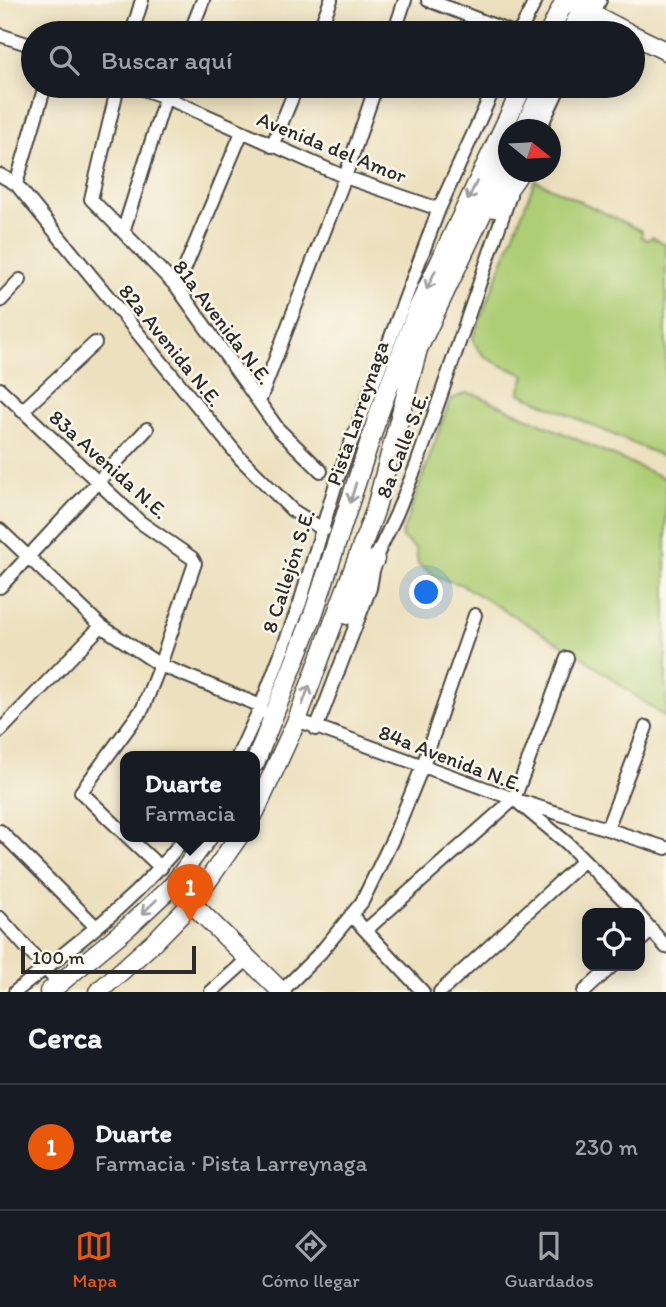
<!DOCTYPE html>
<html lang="es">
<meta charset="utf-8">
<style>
body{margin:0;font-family:Itim,sans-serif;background:#242831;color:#f1f3f6}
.controls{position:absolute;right:21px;bottom:21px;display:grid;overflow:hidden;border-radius:14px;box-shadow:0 4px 18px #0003}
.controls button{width:63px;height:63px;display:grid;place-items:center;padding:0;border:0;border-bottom:2px solid #363941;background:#171b24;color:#f1f3f6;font:35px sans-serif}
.compass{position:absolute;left:498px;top:119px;width:63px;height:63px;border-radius:50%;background:#171b24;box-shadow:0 4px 18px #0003;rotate:108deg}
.scale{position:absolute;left:21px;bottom:18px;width:175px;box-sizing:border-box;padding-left:7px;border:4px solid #2b2b2b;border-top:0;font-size:19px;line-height:24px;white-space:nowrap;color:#2b2b2b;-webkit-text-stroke:5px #fbf7ec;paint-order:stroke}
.you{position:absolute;left:427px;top:593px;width:24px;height:24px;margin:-18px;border:5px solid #fff;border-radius:50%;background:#1a73e8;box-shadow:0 0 0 10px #1a73e833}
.badge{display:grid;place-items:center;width:46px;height:46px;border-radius:50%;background:#ea580c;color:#fff;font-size:23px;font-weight:700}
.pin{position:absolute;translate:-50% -58px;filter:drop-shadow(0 2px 4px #0008)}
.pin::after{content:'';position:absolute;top:37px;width:24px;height:21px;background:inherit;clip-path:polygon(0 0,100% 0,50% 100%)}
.popup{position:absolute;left:120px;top:751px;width:140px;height:91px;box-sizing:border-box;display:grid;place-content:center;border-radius:14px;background:#171b24;filter:drop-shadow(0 2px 5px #0005);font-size:23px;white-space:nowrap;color:#9ea1a6}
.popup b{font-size:26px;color:#f1f3f6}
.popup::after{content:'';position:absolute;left:50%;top:100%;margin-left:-14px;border:14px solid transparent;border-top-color:#171b24}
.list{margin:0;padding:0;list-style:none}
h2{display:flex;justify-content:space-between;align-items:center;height:91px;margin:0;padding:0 28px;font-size:30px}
h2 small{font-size:23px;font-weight:400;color:#9ea1a6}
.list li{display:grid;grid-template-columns:46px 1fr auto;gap:21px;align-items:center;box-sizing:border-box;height:126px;padding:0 28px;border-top:2px solid #363941}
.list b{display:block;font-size:26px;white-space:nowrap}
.list p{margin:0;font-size:23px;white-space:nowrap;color:#9ea1a6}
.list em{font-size:23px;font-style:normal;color:#9ea1a6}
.icon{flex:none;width:38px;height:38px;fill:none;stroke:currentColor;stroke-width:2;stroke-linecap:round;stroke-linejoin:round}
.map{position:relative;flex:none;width:666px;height:992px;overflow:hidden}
.search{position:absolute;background:#171b24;box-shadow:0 4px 18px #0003;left:21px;right:21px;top:21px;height:77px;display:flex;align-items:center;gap:18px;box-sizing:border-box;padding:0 24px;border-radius:38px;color:#9ea1a6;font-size:26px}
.sheet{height:217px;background:#171b24}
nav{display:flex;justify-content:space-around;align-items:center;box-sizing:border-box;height:98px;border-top:2px solid #363941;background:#171b24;font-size:19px;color:#9ea1a6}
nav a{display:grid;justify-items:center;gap:4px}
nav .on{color:#ea580c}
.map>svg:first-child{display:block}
</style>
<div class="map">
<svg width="666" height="992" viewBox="0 0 666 992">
<rect width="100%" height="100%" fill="#fbf7ec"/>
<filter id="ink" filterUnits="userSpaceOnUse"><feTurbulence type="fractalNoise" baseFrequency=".0143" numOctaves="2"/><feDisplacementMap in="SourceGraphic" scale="14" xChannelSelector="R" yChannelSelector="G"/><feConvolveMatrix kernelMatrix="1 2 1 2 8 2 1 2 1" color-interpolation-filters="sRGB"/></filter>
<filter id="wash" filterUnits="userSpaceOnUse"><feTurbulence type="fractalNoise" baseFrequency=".00686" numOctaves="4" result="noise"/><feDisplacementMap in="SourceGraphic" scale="28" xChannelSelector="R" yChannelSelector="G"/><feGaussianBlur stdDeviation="1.57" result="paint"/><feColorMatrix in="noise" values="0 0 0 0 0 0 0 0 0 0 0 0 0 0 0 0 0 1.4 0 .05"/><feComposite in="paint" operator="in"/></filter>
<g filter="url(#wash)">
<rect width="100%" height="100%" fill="#ece0be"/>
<path fill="#aecd75" stroke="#6c7c50" stroke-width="2" d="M535,180L642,231L641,237L648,240L652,237L666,245V458L519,393L525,375C505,366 479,361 473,338Z
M466,393L477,395L666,479V718L581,656L460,584L438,578L418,564L416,549L401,537L450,400Z"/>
</g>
<g filter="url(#ink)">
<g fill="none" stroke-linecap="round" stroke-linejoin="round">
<g stroke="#484641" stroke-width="16">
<path id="street" d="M428,0L513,33
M132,33L142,0
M190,33L203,0
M318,33L331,0
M394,33L405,0
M519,33L536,0
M584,33L600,0
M0,35L33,46
M118,86L91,199L177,287L278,429L321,471
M135,86L165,97L345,177L439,209
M539,130L560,86
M272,146L297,86
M0,175L16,184L240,458L292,510L324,530
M16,184L45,86
M123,232L169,86
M177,287L242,132
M0,301L20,280
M0,389L140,522L192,558L195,563L160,665L143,708L81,792L125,834
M259,402L345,177L376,86
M22,411L95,343
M0,530L101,626L160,665L261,706L263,712
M0,587L147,429
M297,720L514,799L567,843L637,913
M316,729L370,588L375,559L396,515L417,464L510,195
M0,731L101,626
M238,756L261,706L300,603L337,480L439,209L495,86
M523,802L666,848
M607,829L646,727
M0,831L96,927
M127,836L161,868
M351,915L423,992
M640,917L666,947
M0,918L59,984
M366,930L514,799L567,658
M640,941L652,930
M282,991L321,952L362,902L393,838L423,765L475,615
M15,992C76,944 139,898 186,836
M211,992L249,958
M440,992L584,860
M584,992L612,966"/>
</g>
<g stroke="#484641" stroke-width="21">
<path id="secondary" d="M565,0L629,33
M549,33L565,0
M570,33L586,0
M633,35L666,51
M523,130L544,86
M495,208L518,175
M347,615L375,559
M255,763L313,615L379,413L418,308L523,86
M255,812L297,720L375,511L418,349L508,159
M173,885L282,992
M49,992L128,927L173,885L209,836
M98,992L154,942L193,902L239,836"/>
</g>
<use href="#street" stroke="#fff" stroke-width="12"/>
<use href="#secondary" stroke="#fff" stroke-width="18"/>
</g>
<defs><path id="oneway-shaft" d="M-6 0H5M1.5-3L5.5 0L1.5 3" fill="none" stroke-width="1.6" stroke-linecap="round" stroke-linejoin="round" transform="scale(1.75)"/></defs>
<g stroke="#a0a0a0">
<use href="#oneway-shaft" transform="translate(472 191) rotate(116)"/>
<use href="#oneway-shaft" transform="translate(431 280) rotate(115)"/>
<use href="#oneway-shaft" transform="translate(353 493) rotate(106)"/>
<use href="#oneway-shaft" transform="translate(306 695) rotate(-70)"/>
<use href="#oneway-shaft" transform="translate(149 907) rotate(136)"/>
</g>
</g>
<g text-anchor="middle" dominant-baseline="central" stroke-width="5" stroke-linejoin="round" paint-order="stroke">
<g font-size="21" fill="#2b2b2b" stroke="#fbf7ec">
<text transform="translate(332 147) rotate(22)">Avenida del Amor</text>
<text transform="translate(223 322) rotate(53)">81a Avenida N.E.</text>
<text transform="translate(171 345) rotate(51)">82a Avenida N.E.</text>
<text transform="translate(357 413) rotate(-71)">Pista Larreynaga</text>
<text transform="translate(402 445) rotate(-69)">8a Calle S.E.</text>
<text transform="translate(109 464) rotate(42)">83a Avenida N.E.</text>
<text transform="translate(288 571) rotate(-72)">8 Callejón S.E.</text>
<text transform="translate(451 758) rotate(21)">84a Avenida N.E.</text>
</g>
</g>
</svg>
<div class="controls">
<button><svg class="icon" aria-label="locate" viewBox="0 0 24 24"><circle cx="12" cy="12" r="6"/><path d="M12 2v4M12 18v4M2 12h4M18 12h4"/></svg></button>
</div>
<svg class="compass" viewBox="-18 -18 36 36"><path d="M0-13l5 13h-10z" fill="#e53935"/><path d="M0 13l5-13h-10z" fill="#9ea1a6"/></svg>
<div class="scale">100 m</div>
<div class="you"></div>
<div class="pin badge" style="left:190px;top:922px">1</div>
<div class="popup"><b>Duarte</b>Farmacia</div>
<div class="search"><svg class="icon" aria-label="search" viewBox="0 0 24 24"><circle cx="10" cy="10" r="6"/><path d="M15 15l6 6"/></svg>Buscar aquí</div>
</div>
<section class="sheet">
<h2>Cerca<small></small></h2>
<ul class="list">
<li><span class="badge">1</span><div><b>Duarte</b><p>Farmacia · Pista Larreynaga</p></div><em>230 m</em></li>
</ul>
</section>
<nav>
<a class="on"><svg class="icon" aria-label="map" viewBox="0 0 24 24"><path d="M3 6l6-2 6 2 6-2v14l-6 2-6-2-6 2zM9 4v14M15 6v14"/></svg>Mapa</a>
<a><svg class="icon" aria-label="directions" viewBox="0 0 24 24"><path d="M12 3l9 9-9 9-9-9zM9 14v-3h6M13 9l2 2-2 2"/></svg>Cómo llegar</a>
<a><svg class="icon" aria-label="saved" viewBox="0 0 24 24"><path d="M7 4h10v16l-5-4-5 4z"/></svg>Guardados</a>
</nav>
